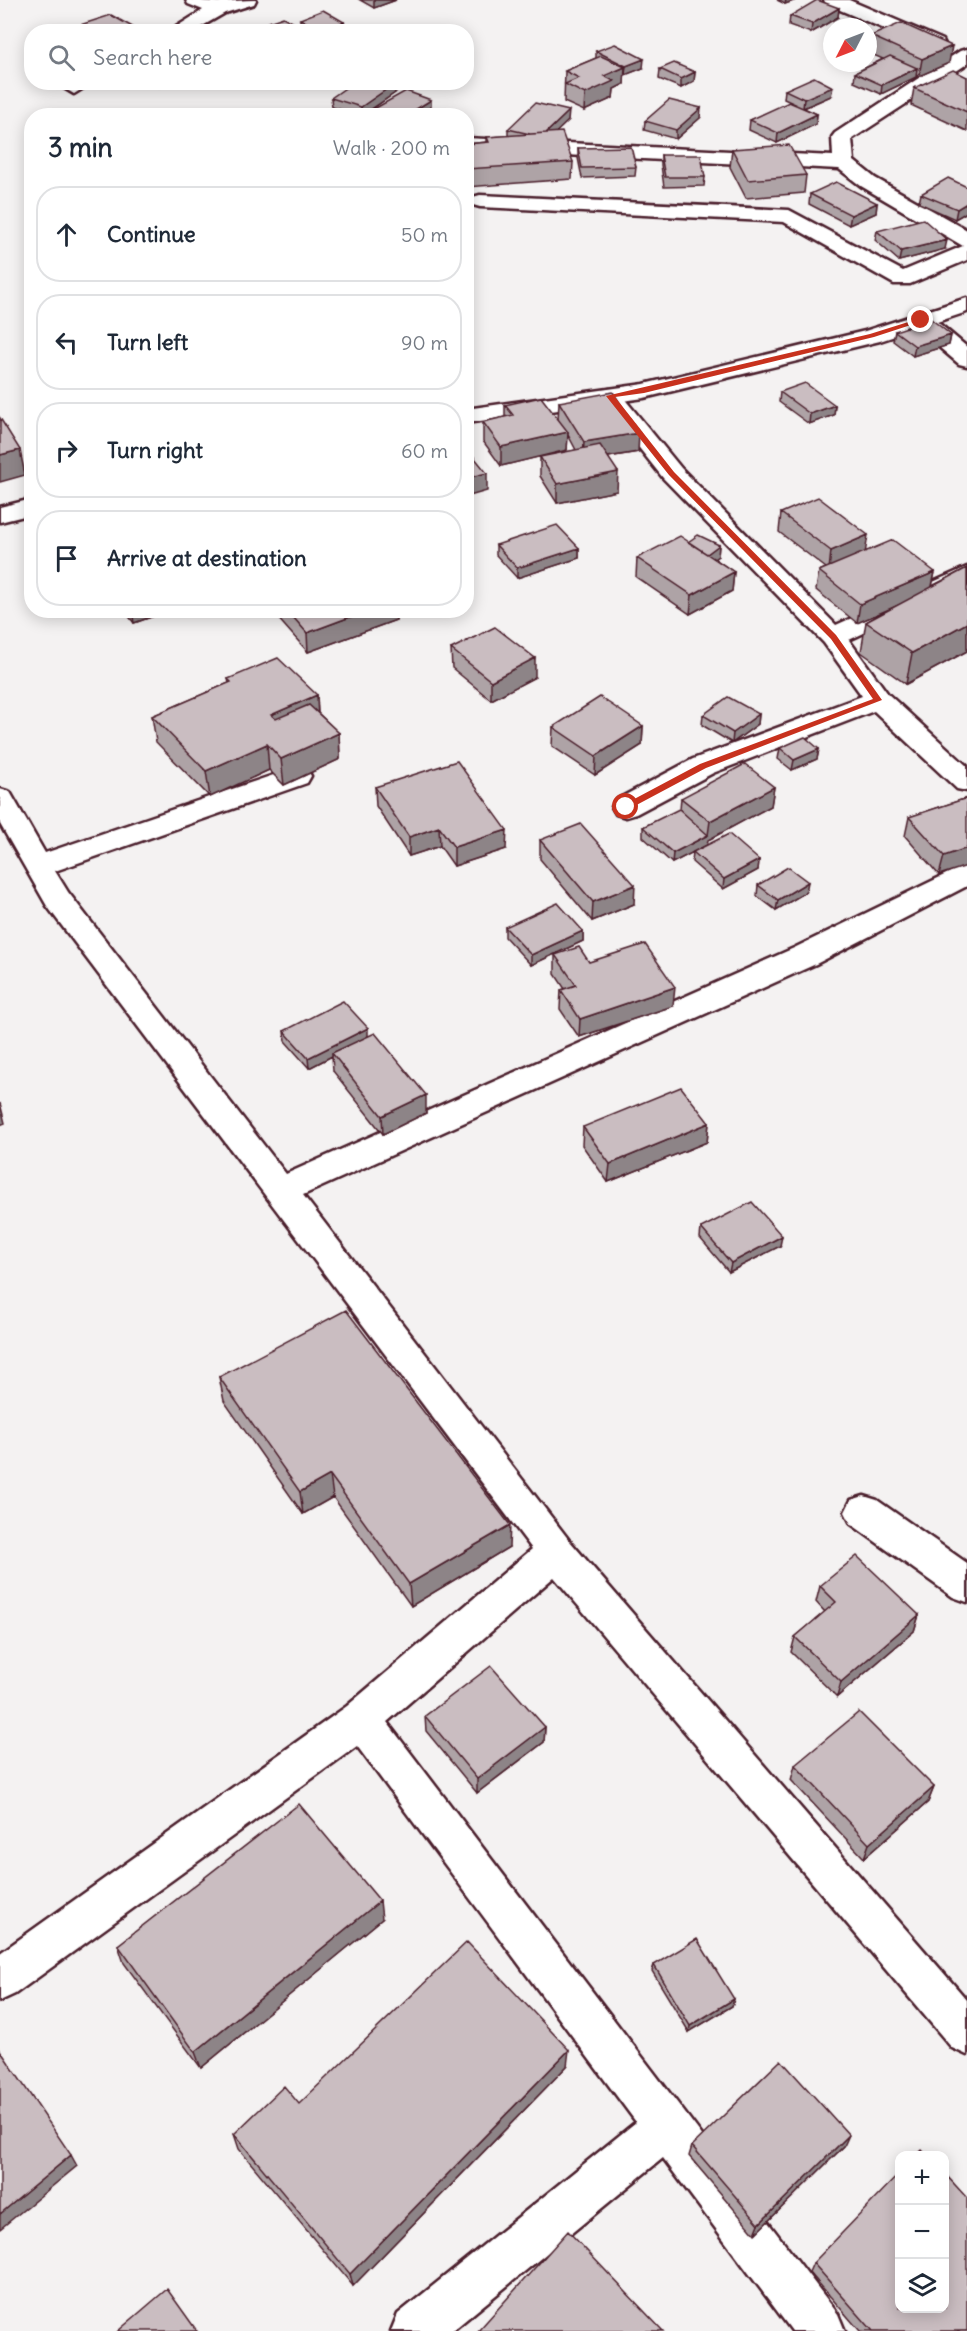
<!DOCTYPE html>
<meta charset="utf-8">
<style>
body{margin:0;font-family:Delius,sans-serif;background:#f2f2f3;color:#1f2937}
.controls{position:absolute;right:18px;bottom:18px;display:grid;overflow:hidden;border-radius:12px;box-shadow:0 3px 15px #0003}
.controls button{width:54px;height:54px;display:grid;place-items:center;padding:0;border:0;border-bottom:2px solid #e0e1e3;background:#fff;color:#1f2937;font:30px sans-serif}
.compass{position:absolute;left:823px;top:18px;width:54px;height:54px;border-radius:50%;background:#fff;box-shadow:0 3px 15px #0003;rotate:228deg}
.stop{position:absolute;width:18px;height:18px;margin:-14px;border:4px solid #c8321e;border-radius:50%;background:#fff}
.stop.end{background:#c8321e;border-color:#fff;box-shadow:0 2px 6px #0008}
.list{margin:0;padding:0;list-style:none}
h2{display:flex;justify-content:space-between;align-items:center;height:78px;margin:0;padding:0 24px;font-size:26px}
h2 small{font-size:20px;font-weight:400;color:#747a83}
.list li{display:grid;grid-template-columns:39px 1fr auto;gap:18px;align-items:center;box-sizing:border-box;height:96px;margin:0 12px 12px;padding:0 12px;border:2px solid #e0e1e3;border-radius:24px}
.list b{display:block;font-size:22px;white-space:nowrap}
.list em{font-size:20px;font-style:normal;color:#747a83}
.icon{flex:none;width:33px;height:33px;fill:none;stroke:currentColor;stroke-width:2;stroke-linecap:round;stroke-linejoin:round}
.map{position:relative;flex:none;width:967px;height:2331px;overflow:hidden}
.search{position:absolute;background:#fff;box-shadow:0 3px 15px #0003;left:24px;top:24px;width:450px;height:66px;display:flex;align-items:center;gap:15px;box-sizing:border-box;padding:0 21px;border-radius:24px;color:#747a83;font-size:22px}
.panel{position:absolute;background:#fff;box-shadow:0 3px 15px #0003;left:24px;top:108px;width:450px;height:510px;border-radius:24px}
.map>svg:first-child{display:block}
</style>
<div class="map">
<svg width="967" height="2331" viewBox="0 0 967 2331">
<rect width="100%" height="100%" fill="#f4f2f2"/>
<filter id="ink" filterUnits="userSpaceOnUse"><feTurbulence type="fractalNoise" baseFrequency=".0167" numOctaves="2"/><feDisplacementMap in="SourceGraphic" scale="12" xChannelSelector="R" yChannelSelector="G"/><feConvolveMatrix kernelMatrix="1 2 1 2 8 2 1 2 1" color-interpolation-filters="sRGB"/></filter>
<g filter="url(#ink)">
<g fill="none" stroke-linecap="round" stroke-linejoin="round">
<g stroke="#4a1f2b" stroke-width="5">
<path id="minor" d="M186,0C195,0 213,3 221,2C233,1 244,0 256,0L254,4L225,13L192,32H168L203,10L188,4Z
M824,0H849L943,40L945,44L943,48H929L826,4Z
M967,49V64L852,139L854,161L875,178L967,230V260L910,284H894L784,222L480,207L473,205L470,201L473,197L480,195L789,210L903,271L963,246L861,186L839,169L466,150V138L833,156L832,137L835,133L960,51Z
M69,82H93L74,94L64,88Z
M921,313L929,315L967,347V366L959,364L913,325L910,320L913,315Z
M610,389L618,391L681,468L836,625L967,567V585L849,640L888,694L967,766V791L957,789L874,711L713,773L636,814L626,817L616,814L612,807L616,800L693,759L862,696L824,643L663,478L598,396L602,391Z
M297,767L307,769L311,776L307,783L55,871L68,892L286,1174L794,948L967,864V886L816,964L303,1195L569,1540L967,2000V2055L952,2048L554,1577L387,1722L838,2314L845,2331H792L663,2158L452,2331H391L398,2314L636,2122L357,1746L15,1994L0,2001V1953L347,1706L532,1549L47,906L0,824V789L10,792L45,853Z
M864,1496L877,1500L967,1563V1602L953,1597L851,1524L845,1512L851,1500Z"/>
</g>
<g stroke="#4a1f2b" stroke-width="5">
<path id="secondary" d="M967,298V312L880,341L644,398L466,423V409L644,384L865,331Z
M32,499V514L0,522V507Z"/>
</g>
<use href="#minor" fill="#fff" fill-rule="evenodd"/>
<use href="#secondary" fill="#fff" fill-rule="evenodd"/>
</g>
<path fill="#aea3a6" stroke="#4a1f2b" stroke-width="1.5" d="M360,0H396L374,8Z
M777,0H796L785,4Z
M839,8L838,17L811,33L789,25L790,16Z
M300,19L344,22V31L261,32L260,25L300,27Z
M77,26L137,32H78Z
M871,36L949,63L919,76L916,75V77L881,94L854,82L855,73L883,59L869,53Z
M596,51L643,68L624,75V84L614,89L613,98L584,111L564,102L565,71L596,58Z
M660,69L695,72L694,81L681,88L659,79Z
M967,77V131L911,105L914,88Z
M149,82H168L160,87Z
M405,82H424L419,86Z
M785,90L831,96L804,108L817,114L816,124L777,143L749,130L750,120L795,104L784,99Z
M395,93L362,116L332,107L331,98Z
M374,109H431L421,116H374Z
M700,118L676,139L644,130L645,121Z
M568,121L556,132L573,162L572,179L466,187V144L487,142V137L508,136V129Z
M578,148L636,167L635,176L582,178L578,158Z
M732,149L806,175L804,193L746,198L730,167Z
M661,155L705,177L704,186L664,187L661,165Z
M967,187V212L955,219L919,203L921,194Z
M810,194L877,203L876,213L849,225L809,204Z
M877,231L945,249L899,261L875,240Z
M895,331L951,335L949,345L913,356L893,341Z
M780,392L835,405L834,415L809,424L779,402Z
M559,402L638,452L608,457L617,491L557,503L540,476V457L576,450L568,435L567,450L501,466L483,441V422L505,417V405L558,420Z
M781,513L866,551L935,572L932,586L967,568V651L906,684L861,652L866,622L889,609L857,623L816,590L819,571L826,568L779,532Z
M689,542L719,545L718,556L714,558L734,572L732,591L690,614L636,577L637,558Z
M496,545L579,548V558L517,578L496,555Z
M124,610H171L134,623Z
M276,610H396V620L308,652L276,616Z
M451,649L535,677L491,700L452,668Z
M228,679L317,695L318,713L339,733L340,759L284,785L269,770L210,797L156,742L152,716L229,683Z
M759,714L758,724L732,743L702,725L703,715Z
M643,726L642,745L595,775L552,746L553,727Z
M780,748L819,749L817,759L792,770L778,759Z
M375,787L506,849L454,866L440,846L409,856L376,806Z
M774,787L771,806L708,840L707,845L759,860L758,870L723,889L692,862L693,852L672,863L643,837V827L680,810L681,798Z
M967,798L939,875L905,836L909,817Z
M540,840L634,904L592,921L540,859Z
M758,885L806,892L776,910L757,896Z
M505,927L583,931V941L531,965L505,937Z
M555,955L589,962L673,1006L579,1037L560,1009L561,990L565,989L555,974Z
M284,1031L368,1036L426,1113L383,1134L333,1071L332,1056L309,1068L285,1041Z
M709,1123L707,1142L608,1182L582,1145L583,1127Z
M701,1228L780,1246L729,1272L700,1238Z
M219,1377L509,1547L411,1606L333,1497L303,1514L224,1401Z
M820,1586L919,1615L914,1631L837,1697L791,1652L795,1637L825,1612L816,1602Z
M425,1716L545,1727L544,1742L477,1793L426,1731Z
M795,1765L934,1787L928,1802L864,1858L791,1780Z
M382,1919L201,2068L124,1963L118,1945Z
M654,1965L734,1999L732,2006L689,2032L652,1971Z
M567,2066L353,2286L239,2149L234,2134L299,2104Z
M692,2146H844L755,2234L689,2156Z
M813,2263L967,2331H860L809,2272Z"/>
<path fill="#8d8487" stroke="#4a1f2b" stroke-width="1.5" d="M374,0H396L374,8Z
M786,0H796L785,4Z
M839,8L838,17L811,33L812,24Z
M344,22V31L320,32V30Z
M952,46L949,63L919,76L922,59Z
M644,59L643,68L625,75L626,66Z
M625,67L624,84L614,89L613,98L584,111L585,94L604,76Z
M917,68L916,77L881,94L882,85Z
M695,72L694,81L681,88V79Z
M160,82H168L160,87Z
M394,84L395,93L361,116V107Z
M833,87L831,96L803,108L804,99Z
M431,100V109L421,116H405Z
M701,108L700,118L676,139V130Z
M569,111L568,121L542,146V137Z
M817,114L816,124L777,143L778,133Z
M877,203L876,213L849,225L851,215Z
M967,203V212L955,219L957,209Z
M947,240L945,249L899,261L901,251Z
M951,335L949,345L913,356L915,346Z
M835,405L834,415L809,424L810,414Z
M568,432L567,450L501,466V447Z
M639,433L638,452L583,461L584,442Z
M20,450L25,475L0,482V455Z
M618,472L617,491L557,503V484Z
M487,473V491L466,497V478Z
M868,535L865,554L829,570L831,551Z
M719,545L718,556L702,567L703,557Z
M579,548V558L517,578V568Z
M734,572L732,591L690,614L692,595Z
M935,572L931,591L857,623L860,604Z
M132,610H171L134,623Z
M369,610H396V620L308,652L307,633Z
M967,623V651L906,684L912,653Z
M535,658V677L491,700V681Z
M317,695L318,721L274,741L271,715Z
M759,714L758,724L732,743L733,733Z
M643,726L642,745L595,775L596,756Z
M339,733L340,759L284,785L281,759Z
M267,744L269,770L210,797L206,771Z
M819,749L817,759L792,770L794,760Z
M774,787L771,806L708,840L707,845L672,863L673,853L708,835L710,821Z
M439,827L440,846L409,856V837Z
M507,830L506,849L454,866V847Z
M967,848V866L939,875L944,856Z
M759,860L758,870L723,889L724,879Z
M808,882L806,892L776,910L778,900Z
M635,885L634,904L592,921L593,902Z
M583,931V941L531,965V955Z
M675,987L673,1006L579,1037L580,1019Z
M368,1028V1038L332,1053V1056L309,1068L308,1058Z
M426,1095V1113L383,1134L382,1116Z
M0,1103L5,1123L0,1125Z
M709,1123L707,1142L608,1182L610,1164Z
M782,1236L780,1246L729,1272L731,1263Z
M330,1475L333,1497L303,1514L300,1492Z
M510,1525L509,1547L411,1606L409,1584Z
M919,1615L914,1631L837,1697L841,1682Z
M545,1727L544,1742L477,1793V1779Z
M934,1787L928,1802L864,1858L869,1844Z
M380,1901L382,1919L201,2068L195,2052Z
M734,1999L732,2006L689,2032L690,2026Z
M569,2050L567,2066L353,2286L350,2274Z
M849,2135L844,2146L755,2234L759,2224Z
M71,2155L77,2166L0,2229V2214Z"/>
<path fill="#cabdc1" stroke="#4a1f2b" stroke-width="1.5" d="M817,0L839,8L812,24L790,16Z
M323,10L344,22L320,30L300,19Z
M111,15L136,29L129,32H86L77,26Z
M283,17L309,31L272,32L260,25Z
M901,23L952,46L922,59L871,36Z
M615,44L644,59L626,66L596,51Z
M601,56L625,67L604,76L614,81L585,94L565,84L579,78L565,71Z
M890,56L917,68L882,85L855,73Z
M674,63L695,72L681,79L660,69Z
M953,70L967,77V112L914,88Z
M814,77L833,87L804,99L785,90Z
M354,82H389L394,84L361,107L331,98Z
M406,91L431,100L405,116H391L374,109Z
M669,100L701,108L676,130L645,121Z
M789,102L817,114L778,133L750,120Z
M535,103L569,111L546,133L530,134L508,129Z
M189,112L198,116H183Z
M562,132L573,162L466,169V144L489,142L487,137Z
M789,145L806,175L748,180L732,149Z
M631,147L636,167L582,168L578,148Z
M661,155H701L705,177H665Z
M948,178L967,187V203L957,209L921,194Z
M836,182L877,203L851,215L810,194Z
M923,219L947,240L901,251L877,231Z
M931,319L951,335L915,346L895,331Z
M805,383L835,405L810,414L780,392Z
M613,392L639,433L584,442L559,402Z
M541,397L568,432L501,447L483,422L513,415L505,405Z
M0,418L20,450L0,455Z
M600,445L618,472L557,484L540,457Z
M466,447L487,473L466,478Z
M818,497L868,535L831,551L781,513Z
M557,525L579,548L517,568L496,545Z
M698,535L719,545L707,554L688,542Z
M680,536L734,572L692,595L637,558Z
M893,540L935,572L860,604L819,571Z
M967,568V623L912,653L866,622Z
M287,610H369L307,633Z
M495,627L535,658L491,681L451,649Z
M278,658L317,695L271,715L276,719L309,705L339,733L281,759L267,744L206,771L152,716L231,682L228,679Z
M600,697L643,726L596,756L553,727Z
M728,697L759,714L733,733L703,715Z
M805,737L819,749L794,760L780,748Z
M457,761L507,830L454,847L439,827L409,837L375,787Z
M745,764L774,787L710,821L681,798Z
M967,798V848L944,856L909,817Z
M679,809L708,835L673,853L643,827Z
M581,824L635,885L593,902L540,840Z
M729,834L759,860L724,879L693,852Z
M788,867L808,882L778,900L758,885Z
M558,903L583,931L531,955L505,927Z
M645,944L675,987L580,1019L561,990L576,985L555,955L579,947L589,962Z
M343,1001L368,1028L308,1058L284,1031Z
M375,1033L426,1095L382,1116L332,1053Z
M681,1087L709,1123L610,1164L583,1127Z
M752,1202L782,1236L731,1263L701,1228Z
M346,1310L510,1525L409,1584L330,1475L300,1492L219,1377Z
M857,1556L919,1615L841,1682L795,1637L836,1602L820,1586Z
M491,1666L545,1727L477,1779L425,1716Z
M859,1712L934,1787L869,1844L795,1765Z
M299,1804L380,1901L195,2052L118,1945Z
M697,1939L734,1999L690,2026L654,1965Z
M467,1942L569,2050L350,2274L234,2134L284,2086L299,2104Z
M0,2050L71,2155L0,2214Z
M781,2060L849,2135L759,2224L692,2146Z
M922,2150L927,2156H916Z
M900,2173V2308H945V2174L967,2198V2331H873L813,2263Z
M568,2231L663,2331H478Z
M167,2289L197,2331H118Z"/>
</g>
<path fill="#c8321e" d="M921,318L923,321L874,337L644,393L615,397L674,472L836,635L882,700L706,768L629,809H623V805L700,764L873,699L831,639L669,475L606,396L870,334Z"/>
</svg>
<div class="controls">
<button>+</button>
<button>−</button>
<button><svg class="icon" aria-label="layers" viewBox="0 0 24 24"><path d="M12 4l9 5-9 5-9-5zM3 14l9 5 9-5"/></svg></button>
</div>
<svg class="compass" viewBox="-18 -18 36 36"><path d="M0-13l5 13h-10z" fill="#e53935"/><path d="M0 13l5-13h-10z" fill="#747a83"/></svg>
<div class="stop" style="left:626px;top:807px"></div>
<div class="stop end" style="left:921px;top:320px"></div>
<div class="search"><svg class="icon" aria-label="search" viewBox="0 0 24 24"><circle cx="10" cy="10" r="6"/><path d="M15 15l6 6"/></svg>Search here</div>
<section class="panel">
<h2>3 min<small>Walk · 200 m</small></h2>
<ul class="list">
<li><svg class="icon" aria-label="ahead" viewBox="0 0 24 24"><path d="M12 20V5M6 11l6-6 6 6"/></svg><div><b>Continue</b></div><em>50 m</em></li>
<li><svg class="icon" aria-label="left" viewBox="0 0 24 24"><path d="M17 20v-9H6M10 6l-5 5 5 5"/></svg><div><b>Turn left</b></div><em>90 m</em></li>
<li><svg class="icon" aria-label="right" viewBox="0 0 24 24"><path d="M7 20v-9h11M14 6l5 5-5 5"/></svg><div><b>Turn right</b></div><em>60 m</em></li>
<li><svg class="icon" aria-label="arrive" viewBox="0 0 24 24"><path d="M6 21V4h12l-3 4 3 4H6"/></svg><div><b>Arrive at destination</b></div></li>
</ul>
</section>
</div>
